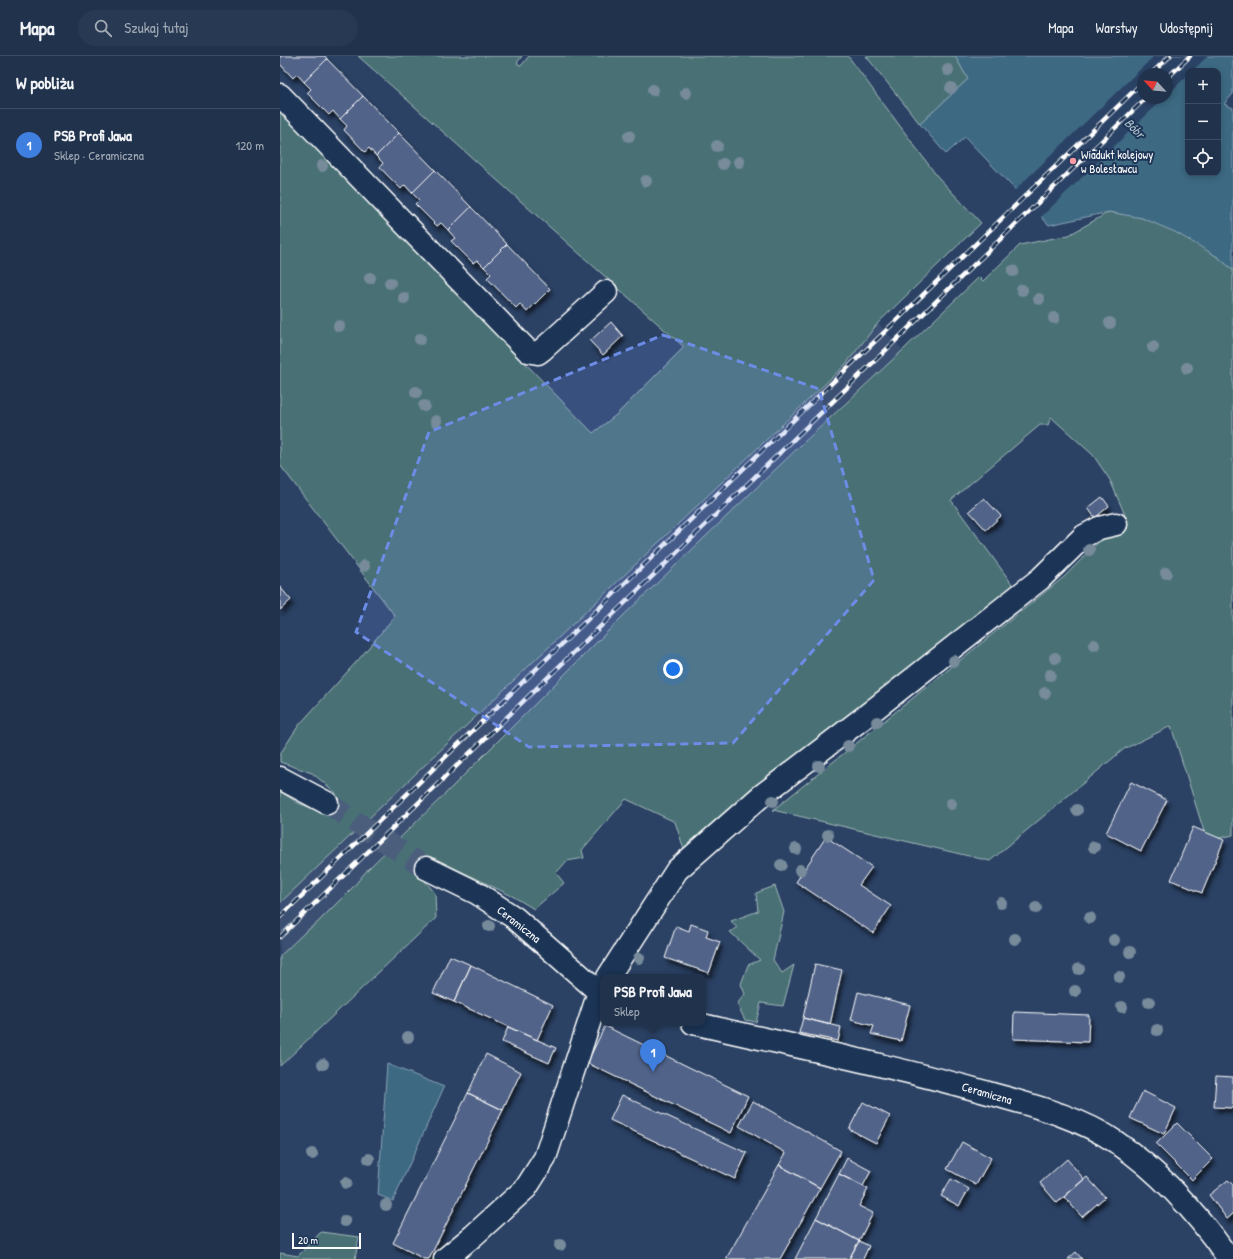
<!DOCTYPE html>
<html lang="pl">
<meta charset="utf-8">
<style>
body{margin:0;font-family:"Patrick Hand",sans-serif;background:#283a53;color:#f1f3f6}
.controls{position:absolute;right:12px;top:12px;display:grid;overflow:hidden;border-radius:8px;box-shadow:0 2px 6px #0003}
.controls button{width:36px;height:36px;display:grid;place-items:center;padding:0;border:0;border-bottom:1px solid #3d4d64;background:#20324c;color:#f1f3f6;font:20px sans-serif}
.compass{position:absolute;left:857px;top:12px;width:36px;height:36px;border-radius:50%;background:#20324c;box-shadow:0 2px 6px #0003;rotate:296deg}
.scale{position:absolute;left:12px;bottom:10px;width:69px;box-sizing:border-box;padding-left:4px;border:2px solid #fff;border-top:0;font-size:11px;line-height:14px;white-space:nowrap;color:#fff;-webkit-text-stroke:3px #1d3557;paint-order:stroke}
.you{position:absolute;left:393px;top:613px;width:14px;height:14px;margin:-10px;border:3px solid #fff;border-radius:50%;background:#1a73e8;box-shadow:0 0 0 6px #1a73e833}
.badge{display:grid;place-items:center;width:26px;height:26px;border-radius:50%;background:#8c9099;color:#fff;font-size:13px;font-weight:700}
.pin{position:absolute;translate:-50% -33px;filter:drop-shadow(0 1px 2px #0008)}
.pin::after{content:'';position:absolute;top:21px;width:14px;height:12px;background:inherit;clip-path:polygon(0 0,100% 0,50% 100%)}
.popup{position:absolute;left:320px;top:918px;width:106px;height:52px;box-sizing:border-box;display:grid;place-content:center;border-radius:8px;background:#20324c;filter:drop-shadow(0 1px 3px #0005);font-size:13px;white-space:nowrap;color:#a2aab5}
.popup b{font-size:15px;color:#f1f3f6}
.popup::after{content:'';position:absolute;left:50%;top:100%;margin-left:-8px;border:8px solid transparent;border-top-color:#20324c}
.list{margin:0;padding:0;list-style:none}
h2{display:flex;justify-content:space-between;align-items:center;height:52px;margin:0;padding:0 16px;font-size:17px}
h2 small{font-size:13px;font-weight:400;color:#a2aab5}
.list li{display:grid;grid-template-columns:26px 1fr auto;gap:12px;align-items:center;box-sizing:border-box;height:72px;padding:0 16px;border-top:1px solid #3d4d64}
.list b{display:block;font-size:15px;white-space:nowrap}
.list p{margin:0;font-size:13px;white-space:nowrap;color:#a2aab5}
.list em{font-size:13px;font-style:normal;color:#a2aab5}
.icon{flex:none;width:22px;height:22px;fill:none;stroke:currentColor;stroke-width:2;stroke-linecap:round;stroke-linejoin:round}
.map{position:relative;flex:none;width:953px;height:1203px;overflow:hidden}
header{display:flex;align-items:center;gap:24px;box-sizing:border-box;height:56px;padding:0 20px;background:#20324c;border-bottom:1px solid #3d4d64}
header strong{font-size:19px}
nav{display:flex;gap:22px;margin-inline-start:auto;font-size:14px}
.search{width:280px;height:36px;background:#283a53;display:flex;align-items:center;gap:10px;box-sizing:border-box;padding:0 14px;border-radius:22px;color:#a2aab5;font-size:15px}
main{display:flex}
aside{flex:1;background:#20324c}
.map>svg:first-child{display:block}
</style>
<header>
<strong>Mapa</strong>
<div class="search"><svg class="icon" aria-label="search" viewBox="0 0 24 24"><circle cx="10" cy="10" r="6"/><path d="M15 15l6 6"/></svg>Szukaj tutaj</div>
<nav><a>Mapa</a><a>Warstwy</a><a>Udostępnij</a></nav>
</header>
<main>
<aside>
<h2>W pobliżu<small></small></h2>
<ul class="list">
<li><span class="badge" style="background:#3f7fe0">1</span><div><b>PSB Profi Jawa</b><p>Sklep · Ceramiczna</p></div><em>120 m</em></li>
</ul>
</aside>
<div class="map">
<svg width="953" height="1203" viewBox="0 0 953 1203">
<defs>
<filter id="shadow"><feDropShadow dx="2.5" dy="4.5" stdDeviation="2" flood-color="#0009"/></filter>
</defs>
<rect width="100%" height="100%" fill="#2b4265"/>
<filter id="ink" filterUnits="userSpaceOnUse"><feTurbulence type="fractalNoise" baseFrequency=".025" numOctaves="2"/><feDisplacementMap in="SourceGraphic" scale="8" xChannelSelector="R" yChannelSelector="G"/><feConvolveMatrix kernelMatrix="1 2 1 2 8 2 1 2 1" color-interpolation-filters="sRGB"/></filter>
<g filter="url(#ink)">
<path fill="#3a5073" d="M598,267L623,294L568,344L346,557L165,738L88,813L74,830L37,867L25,876L0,900V847L566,308Z"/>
<path fill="#487175" stroke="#a4b8ba" d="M78,0H242L237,7L241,10L249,0H568L657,120L701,167L598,267L566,308L0,847V735L18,747L43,756L56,737L32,717L0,706V698L19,669L79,603L115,560L0,409V55L313,377L336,359L404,291Z
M586,0H675L688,23L640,68Z
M829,156C840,158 852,159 862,162C894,172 929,192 953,214V779L927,785L891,670L844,693L710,805L493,754L784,521L845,459L830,424L813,399L771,361L768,369H760L671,444L735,532L404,793L395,766L346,743L302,794L304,802L287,805L276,817L284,827L254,853L234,841L154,802L140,819L155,837L156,862L0,1010V900L25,876L37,867L74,830L88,813L165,738L346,557L522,388L623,294L699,221L703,225L740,189L789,179Z
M495,830L504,856L493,904L502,917L514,909L503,950L481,947L476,966L465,964L457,948L465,938L461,928L468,909L480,904L450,876L457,872L451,865L478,855L476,837Z
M41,1176L79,1181L75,1203H0V1197L18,1200Z"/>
<path fill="#3e6983" stroke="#8ba5b5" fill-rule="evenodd" d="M675,0H953V38L944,48L953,52V214L938,201L895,176L862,162L829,156L769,169L685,81L666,98L640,68L688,23ZM908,15H938V117H908ZM863,18H887V42H863Z
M107,1008L164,1031L113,1145L98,1139Z"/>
<path fill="#2b4265" d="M874,0H928L912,15H908V19L887,39V18H863V42H884L760,162L734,135Z"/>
<path fill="#516389" stroke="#fff" filter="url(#shadow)" d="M0,0H45L47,3L24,26L17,18L13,22L0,8Z
M47,3L83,40L60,63L53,55L49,59L27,37L31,33L24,26Z
M83,40L119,77L96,100L89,92L85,96L64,74L67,70L60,63Z
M119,77L155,114L132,137L125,129L121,133L106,118L100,111L103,107L96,100Z
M155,114L191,151L168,174L161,167L157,170L135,148L139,144L132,137Z
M191,151L227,188L204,211L197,204L193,207L171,185L175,182L168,174Z
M227,188L270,233L247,256L240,248L236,252L207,222L211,218L204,211Z
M331,266L343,280L323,299L310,285Z
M822,441L829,450L815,462L808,452Z
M704,442L721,460L706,474L689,455Z
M0,531L11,544L0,554Z
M851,726L887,744L861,795L826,777Z
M913,771L944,784L922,837L891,824Z
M546,781L592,811L579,829L611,850L593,877L516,826Z
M411,868L428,874L426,881L440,886L429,917L385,902L396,870L409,875Z
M170,900L191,909L174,946L153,937Z
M535,908L562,914L550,969L523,962Z
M191,909L273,949L257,984L174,946Z
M578,936L630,949L621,985L591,978L594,970L571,964Z
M734,956L809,959L808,986L733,983Z
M523,962L561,971L558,985L519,977Z
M325,970L468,1040L451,1077L307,1007Z
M228,971L276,992L269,1007L222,986Z
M206,998L241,1016L223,1054L188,1037Z
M936,1020L953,1021V1052L934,1051Z
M863,1035L896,1052L884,1078L850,1062Z
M188,1037L223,1054L149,1203H144L113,1187Z
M342,1039L467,1097L455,1123L330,1064Z
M473,1045L561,1095L540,1132L499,1109L506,1097L459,1070Z
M583,1046L610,1060L596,1087L569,1073Z
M897,1067L933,1103L912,1124L876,1088Z
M682,1086L711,1102L696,1129L667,1113Z
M567,1102L591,1115L583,1130L559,1118Z
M787,1103L804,1123L777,1147L760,1127Z
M499,1109L540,1132L500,1203H446Z
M559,1118L588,1133L579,1150L593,1157L579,1185L536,1162Z
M807,1121L825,1141L802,1161L784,1141Z
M671,1123L689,1133L679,1150L661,1140Z
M948,1124L953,1129V1158L947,1163L929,1139Z
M536,1162L579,1185L569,1203H515Z
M579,1185L589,1190L583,1203H569Z
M796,1196L802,1203H788Z"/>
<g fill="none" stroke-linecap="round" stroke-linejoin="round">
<path stroke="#4b5e7c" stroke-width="22" stroke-dasharray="22 11" stroke-linecap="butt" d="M47,747L146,812"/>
<g stroke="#fff" stroke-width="25">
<path id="minor" d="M0,39L248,295L258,297L262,294L326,236
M0,722L47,747
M146,812L197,837L235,862L319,936L323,937
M328,921L397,814L481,740L587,659L760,523L804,480L819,472L836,468
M413,967C513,990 614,1010 712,1038C754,1050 799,1061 836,1086C882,1117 918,1158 949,1203
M165,1203L193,1180L246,1132L265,1102L319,936L323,929"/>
</g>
<use href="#minor" stroke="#1d3557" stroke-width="22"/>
<g stroke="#fff" stroke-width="4.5">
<path id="rail" d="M871,18L890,0
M887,22L910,0
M0,861L863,26
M0,881L866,42"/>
</g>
<use href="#rail" stroke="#1d3557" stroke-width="3" stroke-dasharray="9" stroke-linecap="butt"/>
</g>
<g fill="#778b9b">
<circle cx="668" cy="14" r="6"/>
<circle cx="671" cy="32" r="6"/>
<circle cx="373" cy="34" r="6"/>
<circle cx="406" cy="37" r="6"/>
<circle cx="349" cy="80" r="6"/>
<circle cx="437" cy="90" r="6"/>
<circle cx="459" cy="106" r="6"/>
<circle cx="443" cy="108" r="6"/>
<circle cx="42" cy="110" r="6"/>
<circle cx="366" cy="125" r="6"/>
<circle cx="733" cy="215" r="6"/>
<circle cx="90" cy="222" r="6"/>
<circle cx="110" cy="227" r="6"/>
<circle cx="742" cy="234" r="6"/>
<circle cx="124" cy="242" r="6"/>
<circle cx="759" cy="243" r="6"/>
<circle cx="774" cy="262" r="6"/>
<circle cx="830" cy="267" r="6"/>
<circle cx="59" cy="270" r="6"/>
<circle cx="140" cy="283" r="6"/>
<circle cx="873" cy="291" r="6"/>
<circle cx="907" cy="312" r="6"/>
<circle cx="136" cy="336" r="6"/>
<circle cx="144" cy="350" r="6"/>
<circle cx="156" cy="365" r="6"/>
<circle cx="809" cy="494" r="6"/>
<circle cx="84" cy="510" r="6"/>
<circle cx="886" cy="517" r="6"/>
<circle cx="814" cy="589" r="6"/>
<circle cx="775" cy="602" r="6"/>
<circle cx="674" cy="605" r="6"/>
<circle cx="770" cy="619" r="6"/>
<circle cx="765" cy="637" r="6"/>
<circle cx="597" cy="666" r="6"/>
<circle cx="568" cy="690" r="6"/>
<circle cx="539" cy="710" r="6"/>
<circle cx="493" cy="745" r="6"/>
<circle cx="671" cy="748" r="6"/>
<circle cx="797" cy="754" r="6"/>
<circle cx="548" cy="779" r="6"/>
<circle cx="814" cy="791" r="6"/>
<circle cx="516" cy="793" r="6"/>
<circle cx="501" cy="809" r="6"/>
<circle cx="520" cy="814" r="6"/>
<circle cx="721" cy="847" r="6"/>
<circle cx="756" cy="852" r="6"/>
<circle cx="810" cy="862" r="6"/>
<circle cx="209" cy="870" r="6"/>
<circle cx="735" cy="883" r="6"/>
<circle cx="834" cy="884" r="6"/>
<circle cx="850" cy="896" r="6"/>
<circle cx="359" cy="902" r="6"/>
<circle cx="799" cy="913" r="6"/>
<circle cx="839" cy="921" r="6"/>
<circle cx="795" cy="935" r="6"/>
<circle cx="869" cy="946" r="6"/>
<circle cx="842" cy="951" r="6"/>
<circle cx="877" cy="974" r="6"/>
<circle cx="128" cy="981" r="6"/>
<circle cx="43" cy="1008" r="6"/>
<circle cx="32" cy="1098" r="6"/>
<circle cx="89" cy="1103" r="6"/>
<circle cx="66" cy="1127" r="6"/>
<circle cx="106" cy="1149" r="6"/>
<circle cx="65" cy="1165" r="6"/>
<circle cx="280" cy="1189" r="6"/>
</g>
</g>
<path fill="#6c8ce6" fill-opacity="0.2" stroke="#6c8ce6" stroke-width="3" stroke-dasharray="8 5" stroke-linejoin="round" d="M383,279L539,333L594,524L453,687L249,691L76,576L149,376Z"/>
<circle fill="#ff9aa2" stroke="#1d3557" stroke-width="1.5" cx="793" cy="105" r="4"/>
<g text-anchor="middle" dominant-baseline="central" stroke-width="4" stroke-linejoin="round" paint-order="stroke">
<g font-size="12" fill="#fff" stroke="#1d3557" text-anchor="start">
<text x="801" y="98">Wiadukt kolejowy<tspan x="801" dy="14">w Bolesławcu</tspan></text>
</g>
<g font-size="12" fill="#fff" stroke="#1d3557">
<text transform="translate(239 868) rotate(38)">Ceramiczna</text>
<text transform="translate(707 1037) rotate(16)">Ceramiczna</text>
</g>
<g font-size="13" font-style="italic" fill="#b2c3cd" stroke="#1d3557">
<text transform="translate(855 72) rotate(45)">Bóbr</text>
</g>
</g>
</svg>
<div class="controls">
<button>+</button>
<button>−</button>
<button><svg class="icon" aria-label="locate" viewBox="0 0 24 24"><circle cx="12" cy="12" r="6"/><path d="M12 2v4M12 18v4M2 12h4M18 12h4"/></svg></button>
</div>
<svg class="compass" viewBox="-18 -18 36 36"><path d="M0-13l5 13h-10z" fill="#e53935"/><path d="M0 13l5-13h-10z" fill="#a2aab5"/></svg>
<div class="scale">20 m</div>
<div class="you"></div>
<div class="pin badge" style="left:373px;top:1016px;background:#3f7fe0">1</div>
<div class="popup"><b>PSB Profi Jawa</b>Sklep</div>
</div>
</main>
